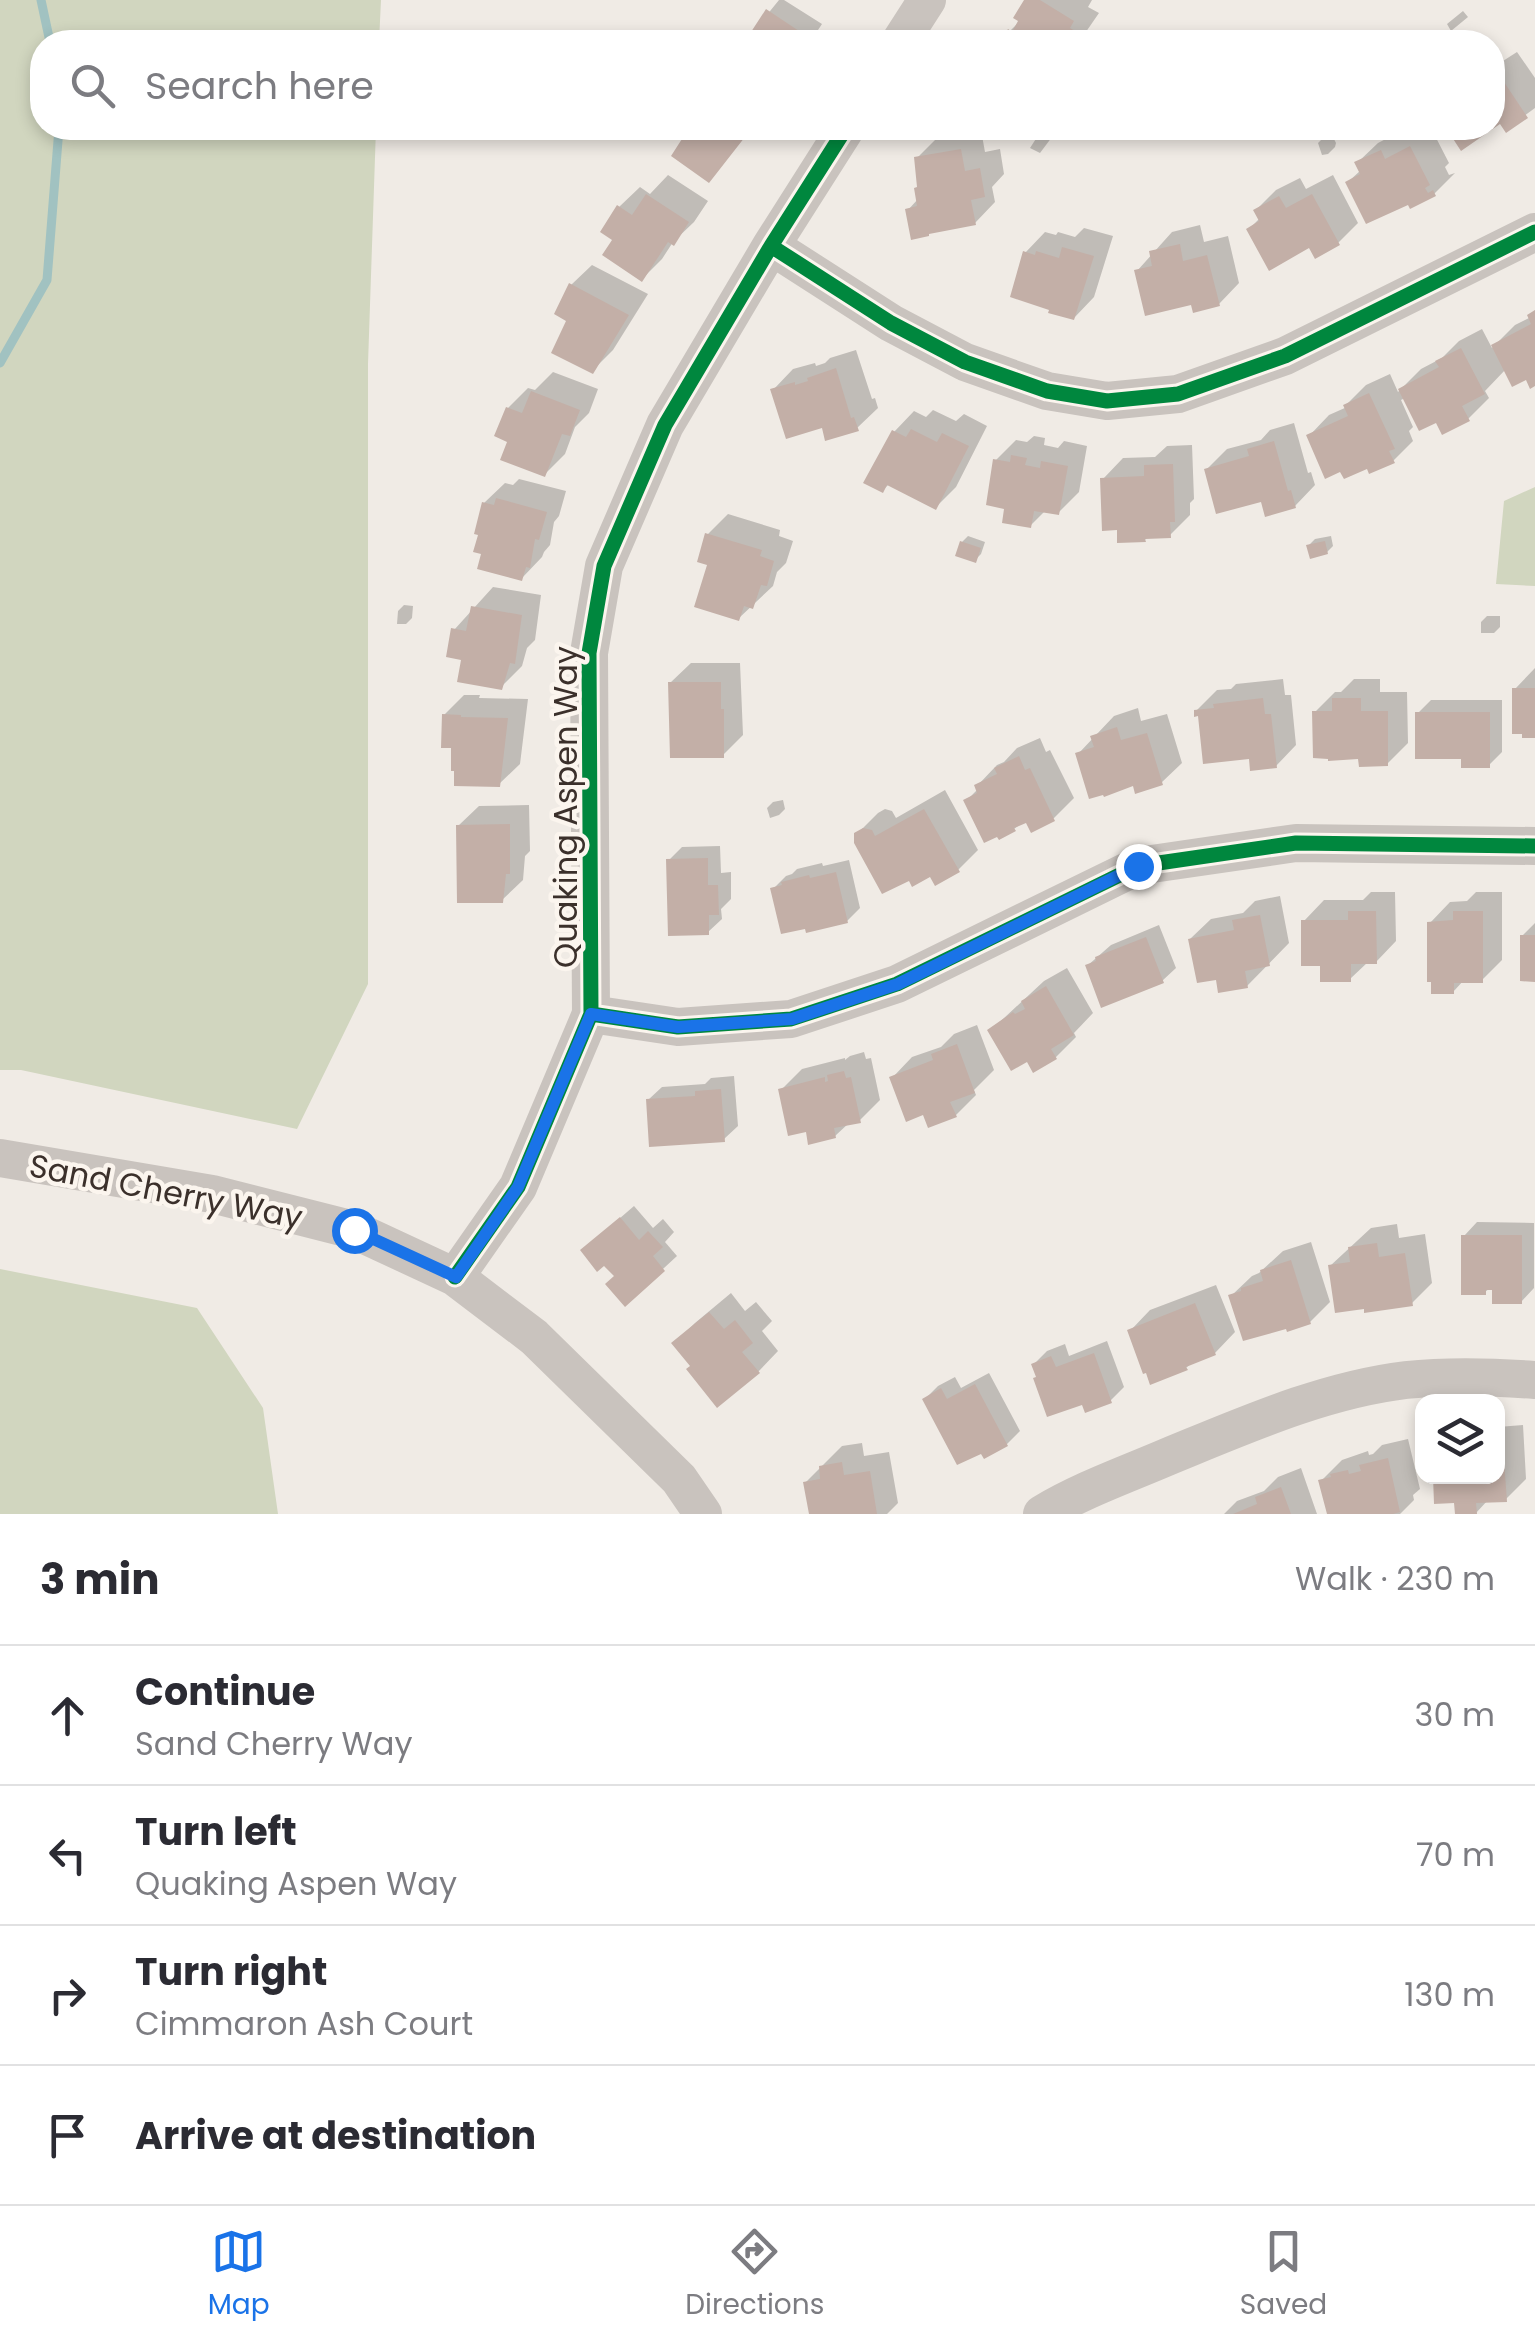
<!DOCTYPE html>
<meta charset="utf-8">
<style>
body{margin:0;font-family:Poppins,sans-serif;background:#f2f2f3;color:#2b2b33}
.controls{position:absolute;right:30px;bottom:30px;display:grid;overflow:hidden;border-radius:20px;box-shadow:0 5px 15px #0003}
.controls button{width:90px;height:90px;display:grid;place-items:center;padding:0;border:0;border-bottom:2px solid #e1e1e2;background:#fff;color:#2b2b33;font:50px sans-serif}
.stop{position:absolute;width:30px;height:30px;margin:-22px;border:8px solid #1a73e8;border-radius:50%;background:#fff}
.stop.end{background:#1a73e8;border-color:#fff;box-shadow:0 2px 10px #0008}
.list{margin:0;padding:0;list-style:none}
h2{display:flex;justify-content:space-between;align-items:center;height:130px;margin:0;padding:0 40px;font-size:42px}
h2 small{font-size:32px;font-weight:400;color:#7c7c81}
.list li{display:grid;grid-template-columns:65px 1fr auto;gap:30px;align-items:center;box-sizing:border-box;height:140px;padding:0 40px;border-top:2px solid #e1e1e2}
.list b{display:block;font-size:38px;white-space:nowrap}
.list p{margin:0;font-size:32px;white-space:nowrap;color:#7c7c81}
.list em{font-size:32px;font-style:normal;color:#7c7c81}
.icon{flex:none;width:55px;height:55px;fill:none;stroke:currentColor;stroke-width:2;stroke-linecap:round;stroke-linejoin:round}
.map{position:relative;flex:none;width:1535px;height:1514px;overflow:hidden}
.search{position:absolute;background:#fff;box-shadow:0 5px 15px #0003;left:30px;right:30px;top:30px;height:110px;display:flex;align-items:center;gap:25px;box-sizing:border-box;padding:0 35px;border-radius:40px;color:#7c7c81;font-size:38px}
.sheet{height:690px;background:#fff}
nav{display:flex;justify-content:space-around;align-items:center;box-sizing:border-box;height:140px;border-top:2px solid #e1e1e2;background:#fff;font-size:28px;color:#7c7c81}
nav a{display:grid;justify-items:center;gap:5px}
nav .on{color:#1a73e8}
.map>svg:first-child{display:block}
</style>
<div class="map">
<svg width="1535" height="1514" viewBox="0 0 1535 1514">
<rect width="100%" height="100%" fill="#f0ebe5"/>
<path fill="#d1d6bf" d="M0,0H381L379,42H42V128H376L368,364V984L297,1129L21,1070H0Z
M1535,487V586L1496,584L1504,501Z
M0,1269L197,1308L263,1408L278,1514H0Z"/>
<path fill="#0003" d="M779,0H784L822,24L810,42H745Z
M1027,0H1092L1088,7L1099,13L1079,42H1003L1010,31L1021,20Z
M1463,11L1468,17L1451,31L1447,24Z
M1517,52L1535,78V108L1506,129L1501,121L1492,127V68Z
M1431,128L1449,163L1445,167L1449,175L1455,173L1434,194L1411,206L1348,182L1361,170L1357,163L1378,143L1401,131L1406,140Z
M981,130L985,152L1000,149L1004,174L992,187L995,202L975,223L908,210L918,199L920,185L917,158L938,137Z
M1041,131L1052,137L1040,153L1030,148Z
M1332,135L1336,143L1335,147L1328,154L1322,155L1318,143L1324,137Z
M668,175L708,201L694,222L673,242L662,259L642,279L615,239L619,207L640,187L650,194Z
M1333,175L1358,223L1338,243L1310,245L1249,229L1260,218L1256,210L1276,190L1300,178L1306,189Z
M1200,225L1204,242L1228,236L1239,283L1219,304L1193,302L1137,271L1172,232Z
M1084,228L1113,236L1094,297L1074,318L1025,253L1045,232L1056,235L1058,232L1075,237Z
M592,265L648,294L613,350L592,371L570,320L571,285Z
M1535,310V383L1527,377L1506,369L1485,391L1489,398L1468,419H1437L1405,398L1401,400L1413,427L1409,431L1413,441L1393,461L1368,466L1309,436L1329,415L1347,407L1346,405L1366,385L1390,374L1398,392L1421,369L1442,358L1459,341L1482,329L1492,348L1515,325L1531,317Z
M856,350L872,399L875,398L878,408L857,428L823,425L773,390L793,369L815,363L816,366L825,363L830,358Z
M553,372L598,389L589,413L575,427L565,454L544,475L510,441L508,408L528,388L535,390Z
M933,410L956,421L964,414L987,426L956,487L936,507L889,484L883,490L894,432L914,411L926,417Z
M1294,423L1308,473L1311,472L1315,485L1295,506L1263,499L1206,470L1227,449L1261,440L1270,430Z
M1034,436L1045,438L1044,445L1058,448L1064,441L1087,446L1079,492L1059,512L1046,510L1030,526L1007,507L996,460L1016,440L1027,442Z
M1192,445L1194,499L1190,503V515L1170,535L1148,536L1145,540L1119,528L1103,479L1123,458L1155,457L1167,446Z
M519,479L566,491L559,516L554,522L550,545L544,552L542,557L522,578L484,553V503L505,483L513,485Z
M728,514L780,530L779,536L793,541L786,563L777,572L773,586L739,618L710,563L707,535Z
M968,536L985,542L981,554L975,560L962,542Z
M1331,536L1333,546L1327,552L1309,545L1315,539Z
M493,587L541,595L535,640L527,648L522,666L501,687L463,658L454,630Z
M404,605L413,606L412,618L406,624H397L398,611Z
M1487,616H1500V627L1494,633H1481V622Z
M691,663H740L743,735L723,755L670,683Z
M1535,668V736L1515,689Z
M1283,679L1285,695H1291L1296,745L1276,766L1196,711L1217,690L1231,689L1236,684Z
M1354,679H1380V692H1407L1408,743L1387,764L1361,756L1315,712L1335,692H1341Z
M464,695H480L479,698L528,699L520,764L499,784L454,746L444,715Z
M1431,700H1502V752L1489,765L1464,757L1418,713Z
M1138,708L1141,721L1167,714L1182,763L1161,783H1134L1078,754L1114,716Z
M1040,738L1046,752L1050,750L1074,798L1054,818L1027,819L1014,829L966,801L978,789L977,786L997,765L1004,762L1017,748Z
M945,790L978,850L958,870L931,873L857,834L878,813L885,809L892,811L896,818Z
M783,800L785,809L779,815L770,818L767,808L773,802Z
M529,805L530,851L525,856L523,880L502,900L458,826L479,806Z
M720,846L721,873L731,872V899L721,909L722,919L708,932L669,860L682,847Z
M849,860L860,908L847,921L807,926L773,889L786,876L792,874L797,869L822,863L823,866Z
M1371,892H1395L1396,941L1376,962H1368L1350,979L1322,963L1304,921L1324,900H1363Z
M1476,892H1502V960L1482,980H1464L1453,992L1430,923L1450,902L1467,901Z
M1280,896L1289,943L1247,986L1218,977L1190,939L1211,919L1243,913L1255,901Z
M1535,923V979L1522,936Z
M1159,925L1176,968L1162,981L1087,966L1111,945Z
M1067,968L1093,1013L1074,1033L1076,1037L1056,1057L1028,1058L990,1031L1044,981Z
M977,1025L994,1070L974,1090L976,1095L956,1115L925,1112L892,1078L912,1057L941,1047L954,1034Z
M864,1052L866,1059L871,1058L880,1100L860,1120L849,1123L835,1136L808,1129L781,1090L802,1069L845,1058V1060L850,1056Z
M734,1076L738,1126L724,1139L648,1100L662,1087L705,1084L711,1078Z
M634,1206L653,1228L663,1219L674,1232L665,1242L677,1256L625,1304L617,1276L597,1238Z
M1477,1222L1534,1223V1288L1521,1302L1495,1288H1490L1485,1292L1464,1236Z
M1397,1224L1399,1238L1425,1234L1432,1283L1412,1303L1330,1266L1371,1228Z
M1311,1242L1330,1302L1310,1322L1231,1296L1252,1276L1259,1273L1283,1251Z
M1216,1285L1235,1332L1215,1353L1193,1361L1186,1368L1130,1331L1150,1310Z
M731,1293L745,1311L756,1302L772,1321L762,1331L778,1351L758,1372L693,1365L675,1343L695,1323Z
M1107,1341L1124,1387L1111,1400L1083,1401L1038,1376L1034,1364L1047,1351L1065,1344L1069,1356Z
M989,1373L1020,1431L1007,1444L982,1451L925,1399L938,1386L955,1377L961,1388Z
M1523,1425L1526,1479L1506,1499L1488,1500L1476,1513L1458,1514L1498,1476V1427Z
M1408,1439L1420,1489L1413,1495L1414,1500L1400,1514H1329L1321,1481L1342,1460L1368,1451L1369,1455L1373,1454L1382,1445Z
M862,1443L864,1456L889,1452L898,1503L887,1514H811L806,1482L842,1446Z
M1301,1468L1317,1514H1224L1237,1501L1264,1491L1278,1477Z"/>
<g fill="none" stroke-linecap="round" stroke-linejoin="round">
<path stroke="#a1c2c1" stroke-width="9" d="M41,0L50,42
M0,363L47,280L59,128"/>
</g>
<path fill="#c3afa7" d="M1024,0H1040L1074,21L1070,28L1080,34L1075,42H1000L1008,29L1012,32L1018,21L1013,18Z
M766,9L811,39L808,42H741L749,30L751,32Z
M1496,70L1528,118L1506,133L1500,124L1461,151L1446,128H1492V73Z
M689,128H752L709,183L671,156Z
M1410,146L1430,185L1425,188L1428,193L1433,190L1436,196L1410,209L1408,205L1366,224L1345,182L1360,174L1354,162L1381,150L1385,159Z
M961,149L965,171L980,168L985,197L971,200L976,225L929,234V236L911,240L905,209L917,206L914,188L917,187L914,157Z
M646,194L689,222L674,246L668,242L642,282L602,255L612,240L600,232L617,205L632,215Z
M1312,194L1340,245L1315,259L1309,248L1269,271L1246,229L1259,221L1253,210L1279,196L1286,208Z
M1180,244L1183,261L1207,255L1220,306L1193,313L1191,305L1145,316L1134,270L1152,266L1149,251Z
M1062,247L1094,256L1074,320L1048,313L1049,310L1010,297L1023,251L1035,255L1036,251L1059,258Z
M569,283L629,315L593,374L551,353L566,321L554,314Z
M1535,310V386L1530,389L1526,380L1512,387L1491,345L1531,324L1527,315Z
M1461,348L1485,394L1462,406L1470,421L1442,435L1436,423L1419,431L1398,389L1439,367L1435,361Z
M836,368L851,418L854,417L859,431L825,441L822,428L786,439L770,389L795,382V385L808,381L807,378Z
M531,391L580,410L570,436L562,434L545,477L500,460L507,442L494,436L506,407L522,413Z
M1369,393L1395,449L1389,451L1395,463L1369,474L1367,469L1344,479L1340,472L1325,479L1306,435L1348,416L1343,405Z
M911,429L937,442L942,433L969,446L936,510L887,485L883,493L863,483L892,430L906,437Z
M1274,441L1288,491L1291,490L1296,508L1265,517L1261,502L1216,514L1204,469L1249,456L1247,449Z
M1011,455L1027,458L1025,465L1040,468L1041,461L1068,466L1059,515L1034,511L1031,528L1002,523L1004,509L986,505L993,459L1010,462Z
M1173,464L1175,522H1170L1171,538L1145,539L1146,542L1117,543V530L1102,531L1100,478L1144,476V465Z
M496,498L547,512L539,540L535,539L530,568L526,567L522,581L477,569L481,554L473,552L478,535L474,534L482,502L494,505Z
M705,533L762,550L760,556L774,561L767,586L761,585L753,609L744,606L739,621L694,607L707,565L697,562Z
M960,541L981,548L976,563L955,556Z
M1325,541L1328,554L1310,559L1306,545Z
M471,606L522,615L515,664L510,663L502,690L457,682L461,660L446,657L451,628L466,631Z
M668,682H721V709H724V758H670Z
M1512,688H1535V738H1522V734H1512Z
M1263,698L1265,714H1271L1277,768L1250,771L1249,759L1203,764L1198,716L1194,717V710L1214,708L1213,704Z
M1332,698H1361V711H1388V766L1359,767L1358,759L1328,761V759L1313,758L1312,711H1332Z
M1415,712H1490V768H1461V759H1415Z
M442,714L461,715V717L508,718L500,787L454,786V771H451V748H441Z
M1117,727L1121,740L1147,733L1163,785L1135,794L1133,786L1104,797L1103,795L1089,799L1075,753L1094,747L1090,736Z
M1019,756L1025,770L1030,768L1055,821L1031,833L1026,823L1014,828L1016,831L999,840L997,837L984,843L963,800L977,793L974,785L997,774L994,768Z
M924,809L960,872L935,886L930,877L912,887L909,881L882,894L854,843V833L863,828L872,830L875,836Z
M510,824V874H506L503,903H457L456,825Z
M708,858V885H718L719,915H709V935L668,936L666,859Z
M836,872L848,923L806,933L805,929L781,934L770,888L782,885L781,882L809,875L810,878Z
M1348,911H1376L1377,964H1351V982H1320V966H1301V920H1348Z
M1453,911H1483V983H1454V994H1431V982H1427V922L1453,920Z
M1260,915L1270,966L1245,971L1248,988L1218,993L1216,980L1197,983L1188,939L1234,930L1232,920Z
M1520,935H1535V982L1520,981Z
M1146,937L1164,983L1101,1008L1085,965L1096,961L1095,957Z
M1046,986L1074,1035L1051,1049L1057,1059L1033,1073L1027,1062L1011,1071L987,1030L1013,1012L1015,1014L1025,1009L1021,1001Z
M957,1044L975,1093L950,1102L957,1117L928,1128L923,1115L906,1122L889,1077L933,1060L931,1054Z
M844,1071L846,1078L851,1077L861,1123L834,1128L836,1138L808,1145L806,1132L788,1136L778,1089L825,1077V1082L828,1081L827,1075Z
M721,1089L725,1142L649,1147L646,1099L695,1096V1091Z
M620,1217L639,1240L648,1231L663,1247L653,1256L665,1271L625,1307L605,1284L614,1276L604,1266L597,1272L580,1250Z
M1461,1235H1522V1304H1492V1290H1486V1295H1461Z
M1377,1243L1379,1257L1405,1253L1413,1306L1364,1313V1309L1335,1313L1328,1265L1350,1262L1348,1247Z
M1291,1260L1311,1324L1287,1332L1286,1329L1243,1341L1228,1295L1241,1291V1288L1263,1281L1260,1270Z
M1195,1303L1216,1355L1186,1367L1188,1370L1150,1385L1146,1373L1143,1374L1127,1330Z
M709,1312L724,1329L735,1320L753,1343L742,1352L760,1373L717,1408L686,1369L690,1366L671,1343Z
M1094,1353L1112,1403L1085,1413L1082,1405L1047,1417L1033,1378L1036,1377L1031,1364L1051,1356L1056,1367Z
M975,1384L1008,1446L984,1459L981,1454L957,1465L922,1399L941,1388L947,1399Z
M1498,1445H1503L1507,1502L1476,1503L1477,1514H1455L1454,1503L1434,1504L1433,1476H1498Z
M1388,1458L1400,1512L1393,1514H1327L1318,1480L1331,1477L1330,1474L1348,1470L1349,1474L1361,1471L1359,1465Z
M842,1462L844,1475L870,1471L877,1514H809L803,1482L820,1479L819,1466Z
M1281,1487L1291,1514H1233L1257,1504L1255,1497Z"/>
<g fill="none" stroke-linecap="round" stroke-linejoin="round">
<path stroke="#c9c3be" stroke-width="38" d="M900,42L927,0
M771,246L891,323L965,362L1047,391L1107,401L1178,394L1285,356L1535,232
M591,1014L678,1027L791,1019L897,984L1138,866L1296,843L1535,846
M0,1158L212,1194L354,1230L455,1277L534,1337L679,1479L703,1514
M455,1277L518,1187L591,1014L589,653L604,566L665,425L771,246L846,128
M1042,1514C1082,1490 1125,1475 1167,1457C1243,1426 1323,1390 1406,1380C1445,1376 1495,1377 1535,1380"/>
<g stroke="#fbf5ee" stroke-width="21">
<path id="cycleway" d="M771,246L891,323L965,362L1047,391L1107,401L1178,394L1285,356L1535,232
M591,1014L678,1027L791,1019L897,984L1138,866L1296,843L1535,846
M455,1277L518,1187L591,1014L589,653L604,566L665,425L771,246L846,128"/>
</g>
<use href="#cycleway" stroke="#00873e" stroke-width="15"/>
</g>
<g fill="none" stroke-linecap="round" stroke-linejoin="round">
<path stroke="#1a73e8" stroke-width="12" d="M354,1230L456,1277L518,1187L591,1014L678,1027L792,1019L898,984L1138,866"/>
</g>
<g text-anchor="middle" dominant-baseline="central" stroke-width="9" stroke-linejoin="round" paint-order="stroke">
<g font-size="32" fill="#3b302b" stroke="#fbf5ee">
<text transform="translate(565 807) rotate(-90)">Quaking Aspen Way</text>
<text transform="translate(166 1191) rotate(11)">Sand Cherry Way</text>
</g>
</g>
</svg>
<div class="controls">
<button><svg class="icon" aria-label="layers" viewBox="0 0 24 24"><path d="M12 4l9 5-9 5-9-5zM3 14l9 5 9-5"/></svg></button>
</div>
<div class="stop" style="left:354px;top:1230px"></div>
<div class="stop end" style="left:1138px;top:866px"></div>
<div class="search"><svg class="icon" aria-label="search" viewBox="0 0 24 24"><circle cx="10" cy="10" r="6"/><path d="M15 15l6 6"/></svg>Search here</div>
</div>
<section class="sheet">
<h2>3 min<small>Walk · 230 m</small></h2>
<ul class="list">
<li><svg class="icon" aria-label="ahead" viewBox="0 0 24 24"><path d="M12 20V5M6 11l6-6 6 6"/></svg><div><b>Continue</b><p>Sand Cherry Way</p></div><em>30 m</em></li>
<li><svg class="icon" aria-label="left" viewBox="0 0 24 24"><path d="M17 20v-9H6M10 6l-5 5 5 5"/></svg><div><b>Turn left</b><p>Quaking Aspen Way</p></div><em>70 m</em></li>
<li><svg class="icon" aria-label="right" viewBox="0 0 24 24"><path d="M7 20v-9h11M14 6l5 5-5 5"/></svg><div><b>Turn right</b><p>Cimmaron Ash Court</p></div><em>130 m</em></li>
<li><svg class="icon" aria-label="arrive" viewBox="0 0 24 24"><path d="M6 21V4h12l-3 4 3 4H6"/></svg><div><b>Arrive at destination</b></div></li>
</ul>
</section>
<nav>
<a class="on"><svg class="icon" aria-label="map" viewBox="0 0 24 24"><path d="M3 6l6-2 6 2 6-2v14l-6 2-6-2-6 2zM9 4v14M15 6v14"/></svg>Map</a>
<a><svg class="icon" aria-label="directions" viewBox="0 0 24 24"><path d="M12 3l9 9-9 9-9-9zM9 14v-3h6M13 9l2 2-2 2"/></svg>Directions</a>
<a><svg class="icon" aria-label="saved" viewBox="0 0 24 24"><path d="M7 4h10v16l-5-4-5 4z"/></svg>Saved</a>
</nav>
